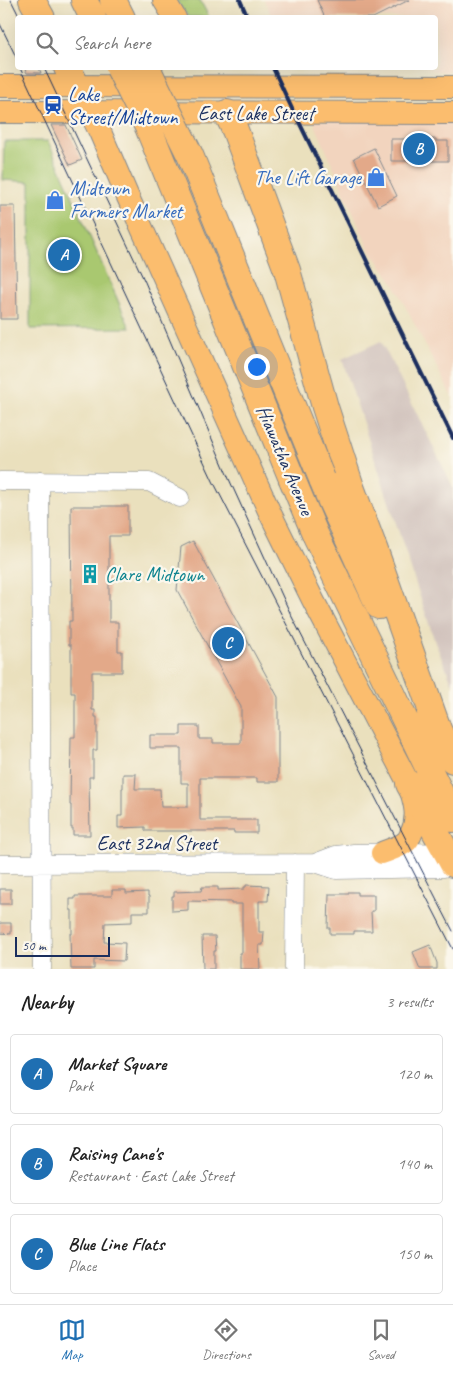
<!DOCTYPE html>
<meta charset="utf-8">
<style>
body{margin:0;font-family:Caveat,sans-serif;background:#f2f2f2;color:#222}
.scale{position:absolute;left:15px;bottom:12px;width:95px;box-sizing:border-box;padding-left:5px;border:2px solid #1b2f5e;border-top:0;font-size:14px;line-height:18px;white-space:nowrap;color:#1b2f5e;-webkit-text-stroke:4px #fbf7ec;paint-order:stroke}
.you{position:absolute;left:256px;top:366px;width:18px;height:18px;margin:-12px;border:4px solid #fff;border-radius:50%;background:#1a73e8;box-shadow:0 0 0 8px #1a73e833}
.badge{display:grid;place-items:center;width:32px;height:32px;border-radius:50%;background:#1f6fb2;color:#fff;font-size:16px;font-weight:700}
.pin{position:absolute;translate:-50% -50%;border:2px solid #fff;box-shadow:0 1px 5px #0006}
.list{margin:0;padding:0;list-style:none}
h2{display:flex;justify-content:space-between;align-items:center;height:65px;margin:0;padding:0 20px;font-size:21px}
h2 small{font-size:16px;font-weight:400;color:#767676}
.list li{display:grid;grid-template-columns:32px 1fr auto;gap:15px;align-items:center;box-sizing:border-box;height:80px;margin:0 10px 10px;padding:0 10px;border:1px solid #e0e0e0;border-radius:5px}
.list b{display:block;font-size:19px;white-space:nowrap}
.list p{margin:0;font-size:16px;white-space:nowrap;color:#767676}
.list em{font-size:16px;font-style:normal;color:#767676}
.icon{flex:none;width:28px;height:28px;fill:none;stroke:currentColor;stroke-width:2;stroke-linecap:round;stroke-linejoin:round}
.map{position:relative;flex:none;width:453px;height:969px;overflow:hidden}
.search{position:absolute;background:#fff;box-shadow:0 5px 20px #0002;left:15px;right:15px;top:15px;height:55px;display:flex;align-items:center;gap:12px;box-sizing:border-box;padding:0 18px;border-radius:5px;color:#767676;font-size:19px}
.sheet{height:335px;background:#fff}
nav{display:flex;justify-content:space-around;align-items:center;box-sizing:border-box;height:70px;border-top:1px solid #e0e0e0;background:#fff;font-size:14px;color:#767676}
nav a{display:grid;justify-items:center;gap:2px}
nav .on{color:#1f6fb2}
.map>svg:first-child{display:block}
</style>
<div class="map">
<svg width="453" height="969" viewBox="0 0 453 969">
<rect width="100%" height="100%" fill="#fbf7ec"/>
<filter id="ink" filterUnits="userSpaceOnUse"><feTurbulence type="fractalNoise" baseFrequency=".02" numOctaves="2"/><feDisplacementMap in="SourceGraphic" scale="10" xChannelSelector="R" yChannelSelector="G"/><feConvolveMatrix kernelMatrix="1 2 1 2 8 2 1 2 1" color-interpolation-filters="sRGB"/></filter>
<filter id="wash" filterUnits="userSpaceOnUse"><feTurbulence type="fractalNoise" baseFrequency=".0096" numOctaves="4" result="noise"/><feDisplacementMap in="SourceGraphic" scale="20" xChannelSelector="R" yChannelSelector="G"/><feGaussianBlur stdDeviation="1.12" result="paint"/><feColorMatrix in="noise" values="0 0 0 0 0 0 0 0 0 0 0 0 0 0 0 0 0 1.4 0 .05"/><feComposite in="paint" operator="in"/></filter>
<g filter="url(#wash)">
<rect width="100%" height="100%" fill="#eae0bd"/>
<path fill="#f2d4be" d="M264,0H453V71L445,72L423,68H436V18L272,17Z
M313,120H453V399L394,284L367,245Z"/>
<path fill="#cfc0ba" d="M381,341L453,487V685L435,642L342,359Z"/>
<path fill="#a9c86f" stroke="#627c66" d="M176,0H200L209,17H188Z
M4,141H48L130,328L30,329V182L3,180Z"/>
<g id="blocks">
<path fill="#e3a989" d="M317,0H409L373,18H325Z
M24,68H39L41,73H27Z
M51,125H66L82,160L70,165Z
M391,139H436V141H448V161H391Z
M374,148L397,196L378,206L354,158Z
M0,206H15L17,319H0Z
M71,506H128V536H109V622H118V651H122V672H92V710H95V717H97V750H93V777H89L90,835H73V828H71V805H70L71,737H75V693H71V645H69V621H72Z
M193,541L278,697V782H257V778H200V820H257V833H234V831H145V827L118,828V816H122V788H123V774H136L135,789H160L161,807H188V783H181V748H150V735H181V726H199V739H213V743H241V707L177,590L181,547Z
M246,885L269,886L268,901H259V932H264L263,945H259L260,969H240V953H242V904H231V902L188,901V910L172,911V896H174V892L201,891L202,887H218V890L244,889V887H246Z
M0,889H11V904H0Z
M112,890H126V893L148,892V896H149V912H132V922L105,923L104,942L125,943L124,961L94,960V969H71L70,934H72V910H70V899H75V896H112Z
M348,892H358V895H374V911H371L372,931H354V934H330V928H328L329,894H348Z
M0,923H11V934L0,933Z
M202,936H215L216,951H214V969H203Z
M430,945L437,963V969H420L413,952Z"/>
</g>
</g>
<g filter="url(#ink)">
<use href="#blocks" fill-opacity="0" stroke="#82888e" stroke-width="1"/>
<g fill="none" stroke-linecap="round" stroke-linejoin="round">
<g stroke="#82888e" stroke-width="19">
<path id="minor" d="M0,481L149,482L180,498
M40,481L42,969
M315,863L336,855L354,853L413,852L441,853L453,861
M0,864L315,863L336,870L444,868L451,861
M294,969L295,863"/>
</g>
<g stroke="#82888e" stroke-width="24">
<path id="major" d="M164,0L175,18
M0,86L453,87
M77,86L100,132L127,195L270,513L313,600L409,784C414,801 420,816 411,834C410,836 409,839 407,841C401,847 389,850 382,853
M0,112L453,113"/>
</g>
<g stroke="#82888e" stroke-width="28">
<path id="highway" d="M32,0L42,18
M84,0L93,18
M113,0L122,18
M67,68L77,86
M227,113L235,130L287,270L325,407L351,487L375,551L438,729
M292,479L316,536L453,819
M322,479L330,499L379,606
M430,713L453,760
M409,784L453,864"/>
</g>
<use href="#minor" stroke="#fff" stroke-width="18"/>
<use href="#major" stroke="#fbbd6e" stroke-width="22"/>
<use href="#highway" stroke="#fbbd6e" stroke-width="26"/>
<path stroke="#1b2f5e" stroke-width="1" d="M11,0L20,18
M0,24L18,61
M20,68L213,481L453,949
M44,68L145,282L229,479L291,615L453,931"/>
<path stroke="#1b2f5e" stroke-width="4" d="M240,0L248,18
M273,68L294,113L300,124L453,438"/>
<g stroke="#82888e" stroke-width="28" stroke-linecap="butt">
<path id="highway-bridge" d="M119,68L148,127L292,479
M147,68L190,155L322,479"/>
</g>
<use href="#highway-bridge" stroke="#fbbd6e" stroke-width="26"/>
</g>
</g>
<defs>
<g id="station-bare" transform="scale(1.5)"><path d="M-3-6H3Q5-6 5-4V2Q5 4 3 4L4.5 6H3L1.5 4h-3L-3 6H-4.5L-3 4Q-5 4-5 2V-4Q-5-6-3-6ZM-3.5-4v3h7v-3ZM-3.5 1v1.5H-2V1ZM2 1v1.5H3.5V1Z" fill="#1a4fb4" stroke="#fbf7ec" stroke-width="2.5" paint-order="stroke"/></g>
<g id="shop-bare" transform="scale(1.5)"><path d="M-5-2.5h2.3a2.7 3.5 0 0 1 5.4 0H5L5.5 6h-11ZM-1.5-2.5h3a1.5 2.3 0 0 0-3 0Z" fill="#3f7fe0" stroke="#fbf7ec" stroke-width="2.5" paint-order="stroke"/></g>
<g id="building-bare" transform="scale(1.5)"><path d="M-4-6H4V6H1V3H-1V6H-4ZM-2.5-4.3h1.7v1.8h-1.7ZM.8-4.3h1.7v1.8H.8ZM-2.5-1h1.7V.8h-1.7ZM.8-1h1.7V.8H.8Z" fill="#0f9aa8" stroke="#fbf7ec" stroke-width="2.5" paint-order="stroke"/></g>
</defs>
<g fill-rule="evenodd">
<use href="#station-bare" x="53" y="105"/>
<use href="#shop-bare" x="376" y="177"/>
<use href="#shop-bare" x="55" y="200"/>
<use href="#building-bare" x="90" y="574"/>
</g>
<g text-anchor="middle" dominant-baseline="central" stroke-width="4.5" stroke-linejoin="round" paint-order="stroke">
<g font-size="20" fill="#164399" stroke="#fbf7ec" text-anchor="start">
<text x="68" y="94">Lake<tspan x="68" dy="23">Street/Midtown</tspan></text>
</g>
<g font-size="20" fill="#1b2f5e" stroke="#fbf7ec">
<text x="256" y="113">East Lake Street</text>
<text transform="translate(285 460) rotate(67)">Hiawatha Avenue</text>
<text x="157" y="843">East 32nd Street</text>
</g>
<g font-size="20" fill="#366cbe" stroke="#fbf7ec" text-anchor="end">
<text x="361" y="177">The Lift Garage</text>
<text x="70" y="188" text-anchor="start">Midtown<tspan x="70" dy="23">Farmers Market</tspan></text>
</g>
<g font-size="20" fill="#0d838f" stroke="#fbf7ec" text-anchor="start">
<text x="105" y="574">Clare Midtown</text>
</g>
</g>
</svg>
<div class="scale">50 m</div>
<div class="you"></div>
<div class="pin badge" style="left:64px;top:255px">A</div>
<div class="pin badge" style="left:419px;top:149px">B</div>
<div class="pin badge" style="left:228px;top:643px">C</div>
<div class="search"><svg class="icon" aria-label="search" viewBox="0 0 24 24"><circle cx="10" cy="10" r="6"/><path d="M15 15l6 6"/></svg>Search here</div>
</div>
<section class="sheet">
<h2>Nearby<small>3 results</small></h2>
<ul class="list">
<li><span class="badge">A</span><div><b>Market Square</b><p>Park</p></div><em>120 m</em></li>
<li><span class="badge">B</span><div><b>Raising Cane's</b><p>Restaurant · East Lake Street</p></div><em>140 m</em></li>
<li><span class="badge">C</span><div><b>Blue Line Flats</b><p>Place</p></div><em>150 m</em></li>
</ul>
</section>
<nav>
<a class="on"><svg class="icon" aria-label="map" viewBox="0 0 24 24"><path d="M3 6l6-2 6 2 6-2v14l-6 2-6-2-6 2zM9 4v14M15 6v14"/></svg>Map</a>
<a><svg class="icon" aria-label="directions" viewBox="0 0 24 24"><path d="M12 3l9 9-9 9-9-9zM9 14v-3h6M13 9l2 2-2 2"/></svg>Directions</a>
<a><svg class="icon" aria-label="saved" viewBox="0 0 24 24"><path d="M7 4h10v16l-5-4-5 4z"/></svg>Saved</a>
</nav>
